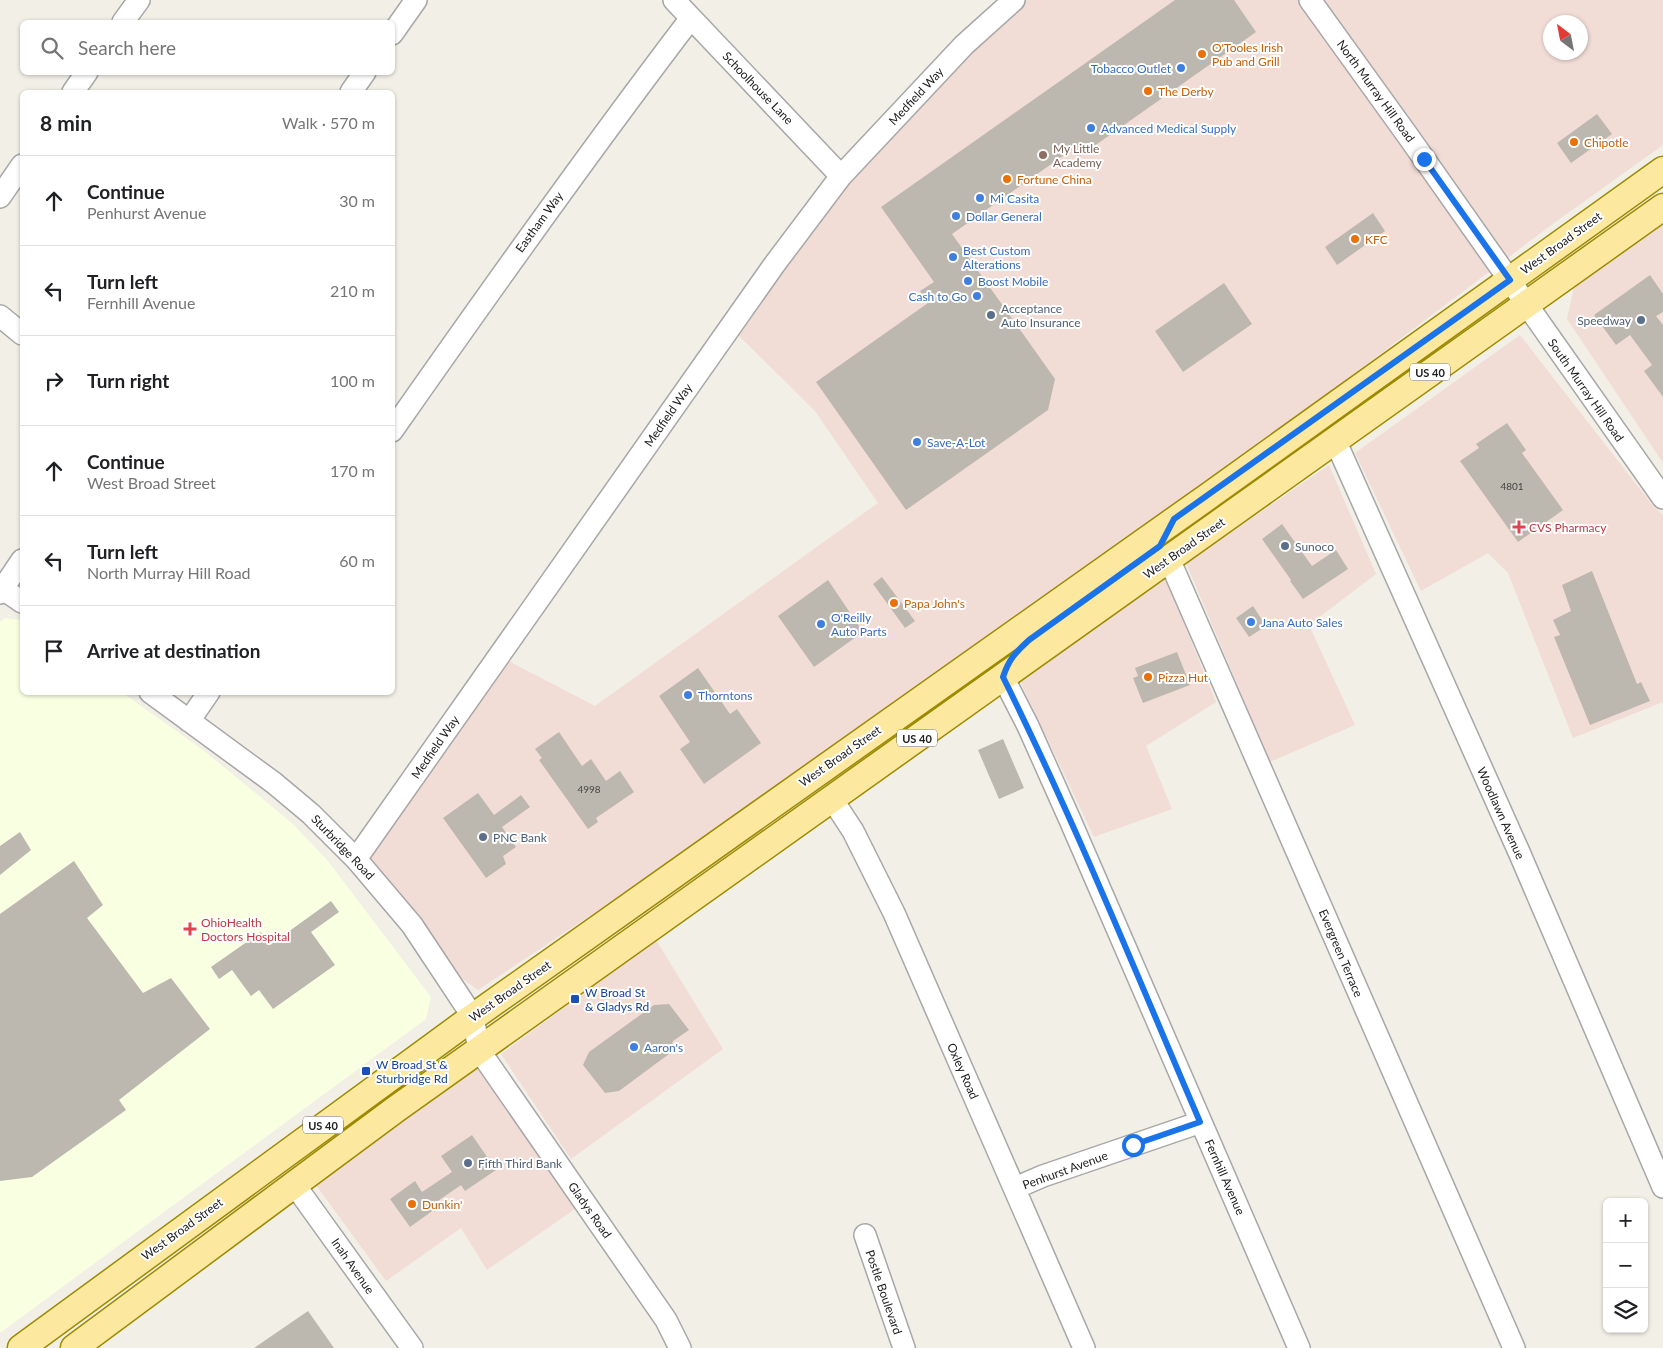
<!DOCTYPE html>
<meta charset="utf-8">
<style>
body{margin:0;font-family:Lato,sans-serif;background:#f2f2f2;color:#202124}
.controls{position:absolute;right:15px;bottom:15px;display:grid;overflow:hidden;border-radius:8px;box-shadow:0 1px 4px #0004}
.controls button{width:45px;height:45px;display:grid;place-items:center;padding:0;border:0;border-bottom:1px solid #e0e0e0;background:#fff;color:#202124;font:25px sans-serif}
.compass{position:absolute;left:1543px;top:15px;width:45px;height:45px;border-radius:50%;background:#fff;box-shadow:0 1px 4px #0004;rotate:328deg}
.stop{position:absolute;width:15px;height:15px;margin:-11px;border:4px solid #1a73e8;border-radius:50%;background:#fff}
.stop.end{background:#1a73e8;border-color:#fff;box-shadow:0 1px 5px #0008}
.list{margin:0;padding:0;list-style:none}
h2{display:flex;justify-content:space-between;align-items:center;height:65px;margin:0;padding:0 20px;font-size:21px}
h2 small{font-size:16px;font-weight:400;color:#757577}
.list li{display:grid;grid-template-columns:32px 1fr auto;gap:15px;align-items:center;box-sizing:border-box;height:90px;padding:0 20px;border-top:1px solid #e0e0e0}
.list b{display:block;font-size:19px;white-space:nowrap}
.list p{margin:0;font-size:16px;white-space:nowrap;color:#757577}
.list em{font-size:16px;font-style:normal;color:#757577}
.icon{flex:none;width:28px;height:28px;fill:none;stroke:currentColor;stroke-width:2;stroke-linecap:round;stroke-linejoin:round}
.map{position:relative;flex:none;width:1663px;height:1348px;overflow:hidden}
.search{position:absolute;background:#fff;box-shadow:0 1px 4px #0004;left:20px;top:20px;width:375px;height:55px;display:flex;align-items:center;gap:12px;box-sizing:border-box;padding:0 18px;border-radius:8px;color:#757577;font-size:19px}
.panel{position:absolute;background:#fff;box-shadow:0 1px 4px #0004;left:20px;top:90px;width:375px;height:605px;border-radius:8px}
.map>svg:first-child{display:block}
</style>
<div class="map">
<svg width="1663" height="1348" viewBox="0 0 1663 1348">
<rect width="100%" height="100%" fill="#f1efe6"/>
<path fill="#f1ddd6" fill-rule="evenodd" d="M1014,0H1663V145L1554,223L1315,403L1155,518L647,878L478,990L434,958L356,859L499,656L595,706L878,503L815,411L730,327L774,265ZM1550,22H1580V52H1550Z
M1663,224V463L1567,319L1574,287Z
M1520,335L1654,507L1663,515V702L1573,738L1508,573L1488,553L1421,591L1355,453Z
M1329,465L1376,574L1309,625L1355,725L1270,762L1186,563Z
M1166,579L1216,702L1146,746L1172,809L1094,837L1019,679Z
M656,940L723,1049L571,1159L501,1054Z
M478,1065L578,1207L487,1270L461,1228L386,1281L316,1185Z"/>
<path fill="#f9ffe1" d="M5,618L22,620V692L123,693L203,750L292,823L328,861L431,997L426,1019L0,1333V622Z"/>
<path fill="#bdb8af" d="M1175,0H1234L1256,32L1080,156L1074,148L952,234L1055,379L1048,410L906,510L816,382L928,303L920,291L934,282L881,207Z
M1597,114L1612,134L1571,163L1557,143Z
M1373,213L1385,231L1337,265L1325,247Z
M1650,275L1663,294V312L1656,316L1663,325V397L1644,371L1652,365L1630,335L1616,345L1594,315Z
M1224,283L1252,324L1183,372L1155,331Z
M1507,423L1526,450L1522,453L1563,510L1518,542L1460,461L1479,448L1476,444Z
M1282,524L1312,566L1336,550L1348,569L1303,599L1290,581L1291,580L1262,539Z
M1592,571L1637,684L1641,682L1650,701L1590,725L1554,637L1560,635L1553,620L1571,611L1562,585Z
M882,577L915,621L905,628L873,584Z
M828,580L863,632L814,667L778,616Z
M1253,606L1266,626L1249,637L1236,618Z
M1177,652L1190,685L1143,703L1133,678L1138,676L1135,668Z
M698,668L730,714L737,709L761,743L704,784L680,749L690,742L659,696Z
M559,732L582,766L591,759L606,781L620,771L634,792L596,818L598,822L588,829L539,760L542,758L535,749Z
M1003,739L1024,788L999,799L978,750Z
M478,793L494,815L521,795L530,807L502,827L516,847L503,856L506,864L486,878L443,818Z
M20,832L31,850L0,875V846Z
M74,861L103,905L87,918L143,993L171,978L210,1029L119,1100L126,1110L32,1177L0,1181V914Z
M331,901L339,912L311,932L335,965L273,1009L259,990L251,996L232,970L219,979L211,967L261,932L270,945Z
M669,1004L689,1030L673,1041L669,1054L619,1091L605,1093L583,1065L589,1052L654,1005Z
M472,1135L496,1170L465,1191L461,1185L432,1205L435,1209L410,1227L390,1199L415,1181L422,1192L452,1172L441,1156Z
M308,1311L334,1348H254Z"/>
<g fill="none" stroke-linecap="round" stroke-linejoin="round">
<g stroke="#a7a7a7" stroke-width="24">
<path id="minor" d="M674,0L841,176
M1310,0L1408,136L1663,498
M123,22L139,0
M392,34L416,0
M73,92L87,72
M351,92L365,72
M0,197L22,165
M0,316L22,334
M392,431C490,291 588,153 691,18
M1335,440L1519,852L1663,1187
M1169,559L1514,1348
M0,587L22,602
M0,593L22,560
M1003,677L1028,726L1070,820L1299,1348
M150,692L274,783L311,814L356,859L412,925L473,1017L479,1050L666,1320L680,1348
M189,721L209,692
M832,799L853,831L894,913L1084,1348
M356,859L774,265L841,176L964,45L1014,0
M294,1184L412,1348
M1015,1188L1043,1176L1201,1122
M865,1235L904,1348"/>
</g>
<g stroke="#9c8a00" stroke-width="29">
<path id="major" d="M21,1348L473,1017L1210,495L1663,170
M74,1348L396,1109L1663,207"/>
</g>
<use href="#minor" stroke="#fff" stroke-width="21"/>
<use href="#major" stroke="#fce89f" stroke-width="26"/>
</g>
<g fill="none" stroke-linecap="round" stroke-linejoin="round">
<path stroke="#1a73e8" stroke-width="6" d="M1133,1145L1200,1122C1136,973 1075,822 1003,677C1009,659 1015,653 1029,640L1160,546L1174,519L1510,280L1424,159"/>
</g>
<g fill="#e8710a" stroke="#fff" stroke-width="2">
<circle cx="1202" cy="54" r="5"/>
<circle cx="1148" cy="91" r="5"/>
<circle cx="1574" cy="142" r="5"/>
<circle cx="1007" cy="179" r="5"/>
<circle cx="1355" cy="239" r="5"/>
<circle cx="894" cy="603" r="5"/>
<circle cx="1148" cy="677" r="5"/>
<circle cx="412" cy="1204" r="5"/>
</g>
<g fill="#3f7fe0" stroke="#fff" stroke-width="2">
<circle cx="1181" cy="68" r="5"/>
<circle cx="1091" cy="128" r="5"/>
<circle cx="980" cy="198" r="5"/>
<circle cx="956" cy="216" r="5"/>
<circle cx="953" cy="257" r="5"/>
<circle cx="968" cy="281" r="5"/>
<circle cx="977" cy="296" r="5"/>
<circle cx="917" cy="442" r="5"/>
<circle cx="1251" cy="622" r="5"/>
<circle cx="821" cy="624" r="5"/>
<circle cx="688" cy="695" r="5"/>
<circle cx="634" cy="1047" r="5"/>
</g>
<circle fill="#8d6e63" stroke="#fff" stroke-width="2" cx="1043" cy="155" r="5"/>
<g fill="#5c6f8a" stroke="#fff" stroke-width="2">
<circle cx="991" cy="315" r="5"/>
<circle cx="1641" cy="320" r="5"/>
<circle cx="1285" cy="546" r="5"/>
<circle cx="483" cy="837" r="5"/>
<circle cx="468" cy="1163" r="5"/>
</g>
<g fill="#e0444e" stroke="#fff" stroke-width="2">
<path d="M1516.5 519.5h5v5h5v5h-5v5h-5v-5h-5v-5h5z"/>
<path d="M187.5 921.5h5v5h5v5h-5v5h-5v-5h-5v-5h5z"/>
</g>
<g fill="#1a4fb4" stroke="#fff" stroke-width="2">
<rect x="570" y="994" width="10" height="10" rx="2.5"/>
<rect x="361" y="1066" width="10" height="10" rx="2.5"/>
</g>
<g text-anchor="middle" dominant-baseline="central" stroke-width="4" stroke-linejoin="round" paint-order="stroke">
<g font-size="10" fill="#474644">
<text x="1512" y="486">4801</text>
<text x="589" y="789">4998</text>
</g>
<g fill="#fff" stroke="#636363" stroke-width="1">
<rect x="1410" y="363.5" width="40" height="17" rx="4"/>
<rect x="897" y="729.5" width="40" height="17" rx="4"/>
<rect x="303" y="1116.5" width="40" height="17" rx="4"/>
</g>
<g font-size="11" font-weight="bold" fill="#202020">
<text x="1430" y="372">US 40</text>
<text x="917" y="738">US 40</text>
<text x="323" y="1125">US 40</text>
</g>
<g font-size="12" fill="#c56008" stroke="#fff" text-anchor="start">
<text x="1212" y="47">O'Tooles Irish<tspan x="1212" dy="14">Pub and Grill</tspan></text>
<text x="1158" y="91">The Derby</text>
<text x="1584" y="142">Chipotle</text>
<text x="1017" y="179">Fortune China</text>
<text x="1365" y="239">KFC</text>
<text x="904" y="603">Papa John's</text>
<text x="1158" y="677">Pizza Hut</text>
<text x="422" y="1204">Dunkin'</text>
</g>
<g font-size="12" fill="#366cbe" stroke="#fff" text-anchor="start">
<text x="1171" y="68" text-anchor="end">Tobacco Outlet</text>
<text x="1101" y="128">Advanced Medical Supply</text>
<text x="990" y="198">Mi Casita</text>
<text x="966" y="216">Dollar General</text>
<text x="963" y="250">Best Custom<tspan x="963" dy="14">Alterations</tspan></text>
<text x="978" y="281">Boost Mobile</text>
<text x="967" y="296" text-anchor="end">Cash to Go</text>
<text x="927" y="442">Save-A-Lot</text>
<text x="831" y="617">O'Reilly<tspan x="831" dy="14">Auto Parts</tspan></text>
<text x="1261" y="622">Jana Auto Sales</text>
<text x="698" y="695">Thorntons</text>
<text x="644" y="1047">Aaron's</text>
</g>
<g font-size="12" fill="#202020" stroke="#fff">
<text transform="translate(758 88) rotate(46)">Schoolhouse Lane</text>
<text transform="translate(1376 91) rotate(54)">North Murray Hill Road</text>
<text transform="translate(916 96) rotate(-47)">Medfield Way</text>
<text transform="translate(539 222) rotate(-54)">Eastham Way</text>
<text transform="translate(1561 243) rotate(-36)">West Broad Street</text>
<text transform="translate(1586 390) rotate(55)">South Murray Hill Road</text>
<text transform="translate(668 415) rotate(-55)">Medfield Way</text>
<text transform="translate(1184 548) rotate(-35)">West Broad Street</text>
<text transform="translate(435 747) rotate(-55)">Medfield Way</text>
<text transform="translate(840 756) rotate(-35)">West Broad Street</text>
<text transform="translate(1501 813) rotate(66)">Woodlawn Avenue</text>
<text transform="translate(343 847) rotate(46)">Sturbridge Road</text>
<text transform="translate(1341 953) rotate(67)">Evergreen Terrace</text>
<text transform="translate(510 991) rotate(-35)">West Broad Street</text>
<text transform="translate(963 1071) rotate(66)">Oxley Road</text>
<text transform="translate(1065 1170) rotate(-20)">Penhurst Avenue</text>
<text transform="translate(1225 1177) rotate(66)">Fernhill Avenue</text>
<text transform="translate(590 1210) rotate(55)">Gladys Road</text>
<text transform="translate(182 1229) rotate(-36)">West Broad Street</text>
<text transform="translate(353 1266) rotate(55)">Inah Avenue</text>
<text transform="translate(884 1292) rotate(71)">Postle Boulevard</text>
</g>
<g font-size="12" fill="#785e54" stroke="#fff" text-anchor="start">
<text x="1053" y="148">My Little<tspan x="1053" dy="14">Academy</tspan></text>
</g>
<g font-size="12" fill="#4e5e75" stroke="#fff" text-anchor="start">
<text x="1001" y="308">Acceptance<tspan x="1001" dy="14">Auto Insurance</tspan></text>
<text x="1631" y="320" text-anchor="end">Speedway</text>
<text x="1295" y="546">Sunoco</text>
<text x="493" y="837">PNC Bank</text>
<text x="478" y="1163">Fifth Third Bank</text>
</g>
<g font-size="12" fill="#be3a42" stroke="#fff" text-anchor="start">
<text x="1529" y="527">CVS Pharmacy</text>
<text x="201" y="922">OhioHealth<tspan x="201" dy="14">Doctors Hospital</tspan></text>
</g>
<g font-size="12" fill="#164399" stroke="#fff" text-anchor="start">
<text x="585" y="992">W Broad St<tspan x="585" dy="14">&amp; Gladys Rd</tspan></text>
<text x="376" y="1064">W Broad St &amp;<tspan x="376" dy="14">Sturbridge Rd</tspan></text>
</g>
</g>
</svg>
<div class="controls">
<button>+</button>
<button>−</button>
<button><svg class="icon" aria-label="layers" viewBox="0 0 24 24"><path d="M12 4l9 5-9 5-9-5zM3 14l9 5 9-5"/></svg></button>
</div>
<svg class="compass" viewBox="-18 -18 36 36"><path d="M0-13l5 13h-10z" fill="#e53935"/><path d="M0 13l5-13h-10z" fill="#757577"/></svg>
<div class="stop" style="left:1133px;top:1145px"></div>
<div class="stop end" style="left:1424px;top:159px"></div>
<div class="search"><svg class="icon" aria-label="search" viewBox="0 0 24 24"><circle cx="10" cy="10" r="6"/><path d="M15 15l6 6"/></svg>Search here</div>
<section class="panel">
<h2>8 min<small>Walk · 570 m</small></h2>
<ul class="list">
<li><svg class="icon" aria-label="ahead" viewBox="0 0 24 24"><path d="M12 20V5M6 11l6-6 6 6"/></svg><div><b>Continue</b><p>Penhurst Avenue</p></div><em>30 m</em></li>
<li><svg class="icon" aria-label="left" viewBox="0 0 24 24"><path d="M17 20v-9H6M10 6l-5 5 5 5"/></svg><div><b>Turn left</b><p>Fernhill Avenue</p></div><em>210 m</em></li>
<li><svg class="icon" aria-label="right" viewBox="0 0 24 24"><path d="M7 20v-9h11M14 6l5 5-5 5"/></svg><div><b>Turn right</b></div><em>100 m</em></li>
<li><svg class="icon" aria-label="ahead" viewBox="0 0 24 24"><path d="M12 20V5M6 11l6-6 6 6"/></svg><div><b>Continue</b><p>West Broad Street</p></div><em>170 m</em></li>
<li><svg class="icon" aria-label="left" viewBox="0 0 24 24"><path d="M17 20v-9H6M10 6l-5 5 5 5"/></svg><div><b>Turn left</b><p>North Murray Hill Road</p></div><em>60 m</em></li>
<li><svg class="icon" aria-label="arrive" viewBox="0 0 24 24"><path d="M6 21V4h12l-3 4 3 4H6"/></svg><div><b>Arrive at destination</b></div></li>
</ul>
</section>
</div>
